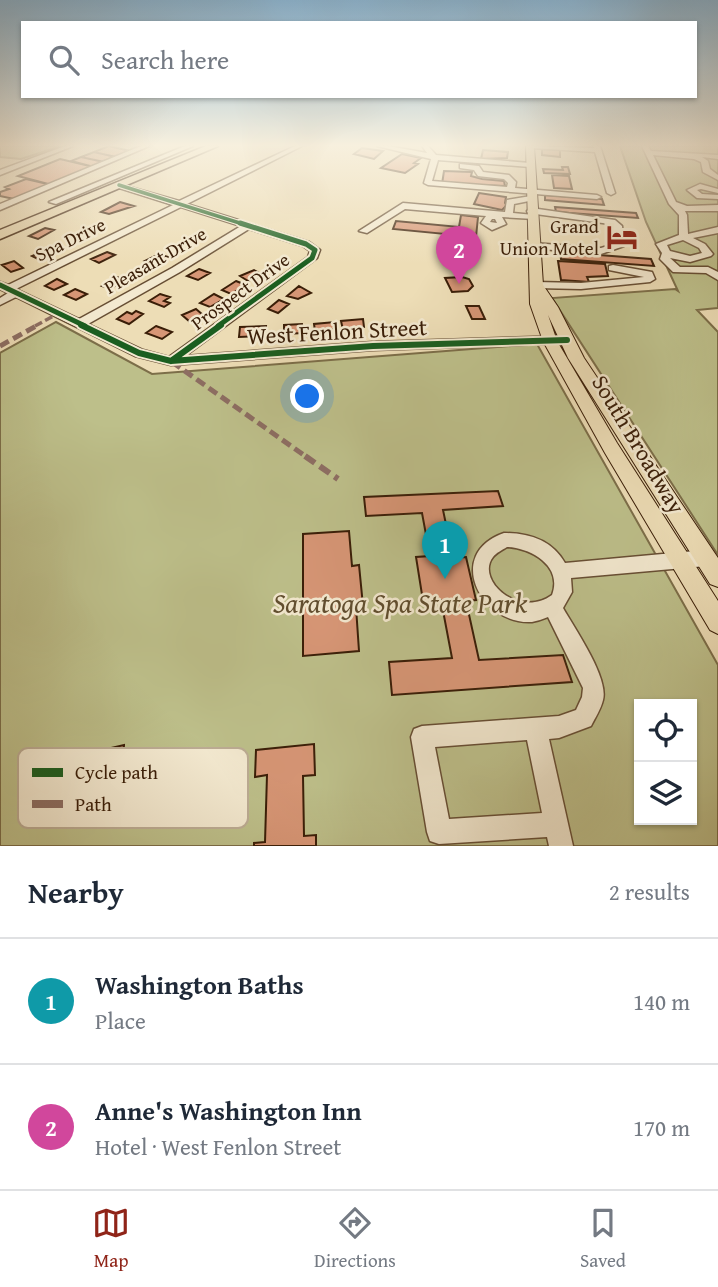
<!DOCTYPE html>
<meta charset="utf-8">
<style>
body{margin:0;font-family:"Gentium Book Plus",serif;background:#f6f6f7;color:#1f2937}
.controls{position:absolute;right:21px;bottom:21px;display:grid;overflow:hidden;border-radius:0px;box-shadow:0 2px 5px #0004}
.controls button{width:63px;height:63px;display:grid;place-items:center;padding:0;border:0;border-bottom:2px solid #e0e1e3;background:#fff;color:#1f2937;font:35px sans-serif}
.you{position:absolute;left:308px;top:397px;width:24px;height:24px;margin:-18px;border:5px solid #fff;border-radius:50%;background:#1a73e8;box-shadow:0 0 0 10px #1a73e833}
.badge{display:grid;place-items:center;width:46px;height:46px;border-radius:50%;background:#8f2418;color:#fff;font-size:23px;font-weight:700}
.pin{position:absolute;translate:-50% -58px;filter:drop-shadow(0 2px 4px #0008)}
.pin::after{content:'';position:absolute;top:37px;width:24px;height:21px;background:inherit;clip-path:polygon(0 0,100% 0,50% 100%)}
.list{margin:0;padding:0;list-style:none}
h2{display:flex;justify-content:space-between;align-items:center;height:91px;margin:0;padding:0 28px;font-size:30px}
h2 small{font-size:23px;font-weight:400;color:#747a83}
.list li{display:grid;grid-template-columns:46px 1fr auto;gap:21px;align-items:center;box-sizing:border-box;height:126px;padding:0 28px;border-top:2px solid #e0e1e3}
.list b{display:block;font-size:26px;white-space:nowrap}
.list p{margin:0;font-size:23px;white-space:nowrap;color:#747a83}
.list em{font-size:23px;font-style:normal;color:#747a83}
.icon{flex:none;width:38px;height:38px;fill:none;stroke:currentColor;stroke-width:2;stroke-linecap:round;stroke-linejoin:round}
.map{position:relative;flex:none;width:718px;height:846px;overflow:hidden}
.search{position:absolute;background:#fff;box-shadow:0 2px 5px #0004;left:21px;right:21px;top:21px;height:77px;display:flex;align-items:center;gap:18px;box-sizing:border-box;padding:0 24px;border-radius:0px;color:#747a83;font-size:26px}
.sheet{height:343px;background:#fff}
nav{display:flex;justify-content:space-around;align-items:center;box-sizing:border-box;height:98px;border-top:2px solid #e0e1e3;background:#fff;font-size:19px;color:#747a83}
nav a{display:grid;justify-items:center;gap:4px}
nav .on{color:#8f2418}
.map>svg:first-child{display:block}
</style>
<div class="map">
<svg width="718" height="846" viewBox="0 0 718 846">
<rect width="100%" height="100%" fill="#edddb6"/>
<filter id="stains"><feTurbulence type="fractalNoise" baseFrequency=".00286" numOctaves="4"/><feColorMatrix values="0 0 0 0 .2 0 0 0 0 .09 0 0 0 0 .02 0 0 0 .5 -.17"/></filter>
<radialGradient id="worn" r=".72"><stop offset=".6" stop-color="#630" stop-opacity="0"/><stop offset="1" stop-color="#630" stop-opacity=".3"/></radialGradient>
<path fill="#bdbf8a" stroke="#7c6e49" stroke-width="2" fill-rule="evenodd" d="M0,146H61L21,159L0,157Z
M620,146H718V308L697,310L718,332V555L552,298L675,289L678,291L646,222Z
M56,322L152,374L537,344L718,665V846H0V353ZM639,704H692V820H639Z"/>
<path fill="#d79676" stroke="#3a1e08" stroke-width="2" d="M109,146L117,148L131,151L116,157L94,152Z
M362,148L383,151L374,159L354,154Z
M542,149L560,150V157L542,155Z
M483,150L508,152L507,158L481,159Z
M94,152L116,157L104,162L81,157Z
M402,154L421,158L414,163L418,164L405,173L381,168Z
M81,157L104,162L94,167L71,161Z
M60,159L94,167L52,185L18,176Z
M562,167H568L570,174L544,173L543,169L563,170Z
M444,171L472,172L471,176L482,179L504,181L505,186L442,184Z
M552,175L569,176L572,189L554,188Z
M26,179L52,185L14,199L0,196V192L9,189L5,187Z
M479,193L506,197L505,203L507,205L502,210L474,204Z
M545,195L602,199L604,205L545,200Z
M120,202L134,206L109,214L101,212Z
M555,207L636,213L638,218L556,212Z
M461,215L478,217L476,237L393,229L396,221L459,227Z
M45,228L54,230L38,239L29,236Z
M48,249L56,253L40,260L32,256Z
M107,252L115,255L99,263L91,259Z
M560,252L651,259L654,266L561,259Z
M159,254L168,257L155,265L145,261Z
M14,261L23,268L11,272L2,265Z
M558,261L605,264L608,276L587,277L589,282L561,280Z
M199,269L210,273L198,280L187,276Z
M254,270L263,275L248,281L240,276Z
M117,277L125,280L110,289L102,286Z
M462,277L469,279L473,286L468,291L452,292L445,278Z
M57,279L67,284L54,290L45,286Z
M236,281L246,285L231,294L222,290Z
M299,286L311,293L298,299L287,296Z
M75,289L87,294L76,300L64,295Z
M160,294L170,297L164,301L170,303L164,307L149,301Z
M214,294L224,299L210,307L200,303Z
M279,300L289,304L278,313L268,309Z
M466,306H479L485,319H472Z
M196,309L203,315L189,321L182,315Z
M136,311L143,314L129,324L117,319L127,312L132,314Z
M363,319L364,327L343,330L341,321Z
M335,322L337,329L315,331L314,324Z
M302,324L303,333L284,334V325Z
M156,326L172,332L162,339L146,333Z
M266,326L265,336L239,337L240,327Z
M498,491L503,506L443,510L453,558L466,557L476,600L466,601L479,660L563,655L572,682L392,695L389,662L452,658L441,600L423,601L416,557L430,556L422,513L366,516L364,497Z
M349,531L352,566L359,565L363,606L356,607L359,651L303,656V534Z
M314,744L315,775L303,776L304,836L316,835V846H254V843L265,842L267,775L255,777L256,750Z
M124,745L123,761L100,767L102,750Z"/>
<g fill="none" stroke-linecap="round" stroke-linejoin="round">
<g stroke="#674e34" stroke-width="3">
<path id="minor" d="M65,146H73L0,175V170Z
M141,146H149L0,210V204Z
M185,146H193L56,204L49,202Z
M295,146H302L187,204L309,242L320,250L317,258L185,356L373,342L567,336L573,340L571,343L373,350L171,365L135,356L16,297L0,305V298L8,293L0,289V282L8,285L173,205L116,187V183L179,201ZM181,207L241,226L172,268L79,319L16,289ZM249,229L303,246L310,251L308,257L169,357L143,350L88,324L180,272Z
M377,146H388L427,153L422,146H428L436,155L530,163L534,165L530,167L438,160L432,181L507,187L508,183L504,179L478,176L474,170L460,168V164L479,166L483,172L509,175L516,182L515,188L597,195L601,197L597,199L428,185L424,183L431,159Z
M529,146L594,148V146H600L615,193L611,195L607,193L595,152L532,148Z
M642,146H648L651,151L718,155V159L702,157L708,161L710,169L718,175V180L703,172L701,162L694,159L653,155L676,202L687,206L718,205V211H685L687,215L688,234L718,227V233L693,238L705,244L713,254L711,256L690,262L670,258L680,267H708L718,272V280L706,273L673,272L660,259L662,253L656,244L679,235V215L669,204ZM683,240L699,248L702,253L690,256L670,251L667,245Z
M700,184L718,189V193L701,189L697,190L702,194L718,195V199L697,198L687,190Z
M531,196L535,198L534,200L514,204L513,213L534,215V219L502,217L506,224L492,230L481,223L486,216L405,209L367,233L359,231L403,203L505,212L507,200ZM492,219H495L497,223L490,222Z
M531,208L615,220L622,226L624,246L601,254L529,248L527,246L532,243L601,248L614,244V227L610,224L528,213L527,211Z
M613,265L652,272L655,279L650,282L581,289L536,288L531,285L536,282L581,283L644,277L609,270V266Z
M504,533C529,533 552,540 565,563L706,550L712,553L715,558L712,563L706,566L571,578L572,592L563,608C575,629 609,678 603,700C601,709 595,718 591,726L559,738L549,739L573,846H549L547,837L439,844L430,841L427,832L411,737L414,729L422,726L559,716L576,710L582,697L583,688L548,617C543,619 537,621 532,622C481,625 444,554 504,533ZM507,547C531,548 563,566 552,595C519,619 475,580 493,557C496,553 502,550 507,547ZM527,740L542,813L449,819L435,747Z"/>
</g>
<g stroke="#3a1e08" stroke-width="2">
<path id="major" d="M526,146H534L543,285L558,307L584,358L718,558V587L710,584L568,358L548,315L557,341L617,443L718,601V634L710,630L605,453L543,341L530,304Z"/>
</g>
<g stroke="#3a1e08" stroke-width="3">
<path id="highway" d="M206,146H218L0,239V230Z"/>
</g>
<use href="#minor" fill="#f3e9d0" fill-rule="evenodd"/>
<use href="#major" fill="#edddb6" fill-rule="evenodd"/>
<use href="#highway" fill="#edddb6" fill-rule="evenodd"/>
<path stroke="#8d6e63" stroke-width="3.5" stroke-dasharray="8 3.5" stroke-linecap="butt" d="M35,326L59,313"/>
<path stroke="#8d6e63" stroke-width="5" stroke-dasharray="10 5" stroke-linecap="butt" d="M0,346L38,325
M172,362L308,458"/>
<path stroke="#8d6e63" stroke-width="6" stroke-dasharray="12 6" stroke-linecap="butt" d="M305,456L338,479"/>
<g stroke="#f3e9d0" stroke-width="6">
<path id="cycleway-far2" d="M119,185L246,225"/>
</g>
<g stroke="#f3e9d0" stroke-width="9">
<path id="cycleway-far1" d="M0,285L85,326
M218,326L312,258L315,250L306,244L240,223"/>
</g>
<g stroke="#f3e9d0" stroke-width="10">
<path id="cycleway" d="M81,325L139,353L171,361L373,346L567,340
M171,361L221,325"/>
</g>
<use href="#cycleway-far2" stroke="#1b5e20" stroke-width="3.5"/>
<use href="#cycleway-far1" stroke="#1b5e20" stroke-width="5"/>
<use href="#cycleway" stroke="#1b5e20" stroke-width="6"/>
</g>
<linearGradient id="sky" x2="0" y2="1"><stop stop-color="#8ab6d5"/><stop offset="0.55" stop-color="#f7f0de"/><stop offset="1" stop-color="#f7f0de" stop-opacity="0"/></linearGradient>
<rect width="718" height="264" fill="url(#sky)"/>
<defs>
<g id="hotel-bare" transform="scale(2.415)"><path d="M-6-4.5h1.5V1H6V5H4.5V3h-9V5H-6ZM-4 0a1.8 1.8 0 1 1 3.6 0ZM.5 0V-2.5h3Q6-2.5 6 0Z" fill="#8f2418" stroke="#f3e9d0" stroke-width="2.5" paint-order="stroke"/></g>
</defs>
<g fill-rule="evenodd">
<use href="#hotel-bare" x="622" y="237"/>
</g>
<g text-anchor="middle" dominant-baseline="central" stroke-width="5" stroke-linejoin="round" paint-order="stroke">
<g font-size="19" fill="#3a1e08" stroke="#f3e9d0" text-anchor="end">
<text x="599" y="226">Grand<tspan x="599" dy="22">Union Motel</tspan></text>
</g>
<g font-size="19" fill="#3a1e08" stroke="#f3e9d0">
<text transform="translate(70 239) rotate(-26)">Spa Drive</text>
<text transform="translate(155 260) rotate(-30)">Pleasant Drive</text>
<text transform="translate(240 291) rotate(-36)">Prospect Drive</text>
</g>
<g font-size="23" fill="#3a1e08" stroke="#f3e9d0">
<text transform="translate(337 331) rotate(-3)">West Fenlon Street</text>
<text transform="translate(639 444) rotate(59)">South Broadway</text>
</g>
<g font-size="28" font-style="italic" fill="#614e2f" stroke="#f3e9d0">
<text x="400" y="602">Saratoga Spa State Park</text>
</g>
</g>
<rect x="18" y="748" width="230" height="80" rx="10" fill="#f3e9d0" stroke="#bcac94" stroke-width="2"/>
<rect x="32" y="768" width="31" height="9" fill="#1b5e20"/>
<rect x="32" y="800" width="31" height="8" fill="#8d6e63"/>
<g font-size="19" fill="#3a1e08">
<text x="75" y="779">Cycle path</text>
<text x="75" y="811">Path</text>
</g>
<rect width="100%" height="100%" filter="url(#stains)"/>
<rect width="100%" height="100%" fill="url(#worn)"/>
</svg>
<div class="controls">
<button><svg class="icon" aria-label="locate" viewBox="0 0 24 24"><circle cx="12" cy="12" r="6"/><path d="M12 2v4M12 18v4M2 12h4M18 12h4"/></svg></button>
<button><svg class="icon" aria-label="layers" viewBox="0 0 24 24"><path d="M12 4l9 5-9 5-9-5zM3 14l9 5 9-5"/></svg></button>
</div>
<div class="you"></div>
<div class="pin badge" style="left:445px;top:579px;background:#0f9aa8">1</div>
<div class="pin badge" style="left:459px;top:284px;background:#d1479c">2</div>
<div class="search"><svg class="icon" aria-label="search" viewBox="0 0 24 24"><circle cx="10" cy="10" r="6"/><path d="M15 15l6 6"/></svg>Search here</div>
</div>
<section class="sheet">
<h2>Nearby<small>2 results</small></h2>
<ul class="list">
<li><span class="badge" style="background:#0f9aa8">1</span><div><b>Washington Baths</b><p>Place</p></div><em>140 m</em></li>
<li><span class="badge" style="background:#d1479c">2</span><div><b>Anne's Washington Inn</b><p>Hotel · West Fenlon Street</p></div><em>170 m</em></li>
</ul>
</section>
<nav>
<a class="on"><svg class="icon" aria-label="map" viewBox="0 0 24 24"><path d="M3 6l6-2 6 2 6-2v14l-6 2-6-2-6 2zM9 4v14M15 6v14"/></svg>Map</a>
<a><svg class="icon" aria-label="directions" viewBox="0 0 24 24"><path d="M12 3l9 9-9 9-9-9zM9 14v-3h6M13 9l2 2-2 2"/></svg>Directions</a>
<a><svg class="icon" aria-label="saved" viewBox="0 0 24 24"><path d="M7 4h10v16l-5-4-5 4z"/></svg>Saved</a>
</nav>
